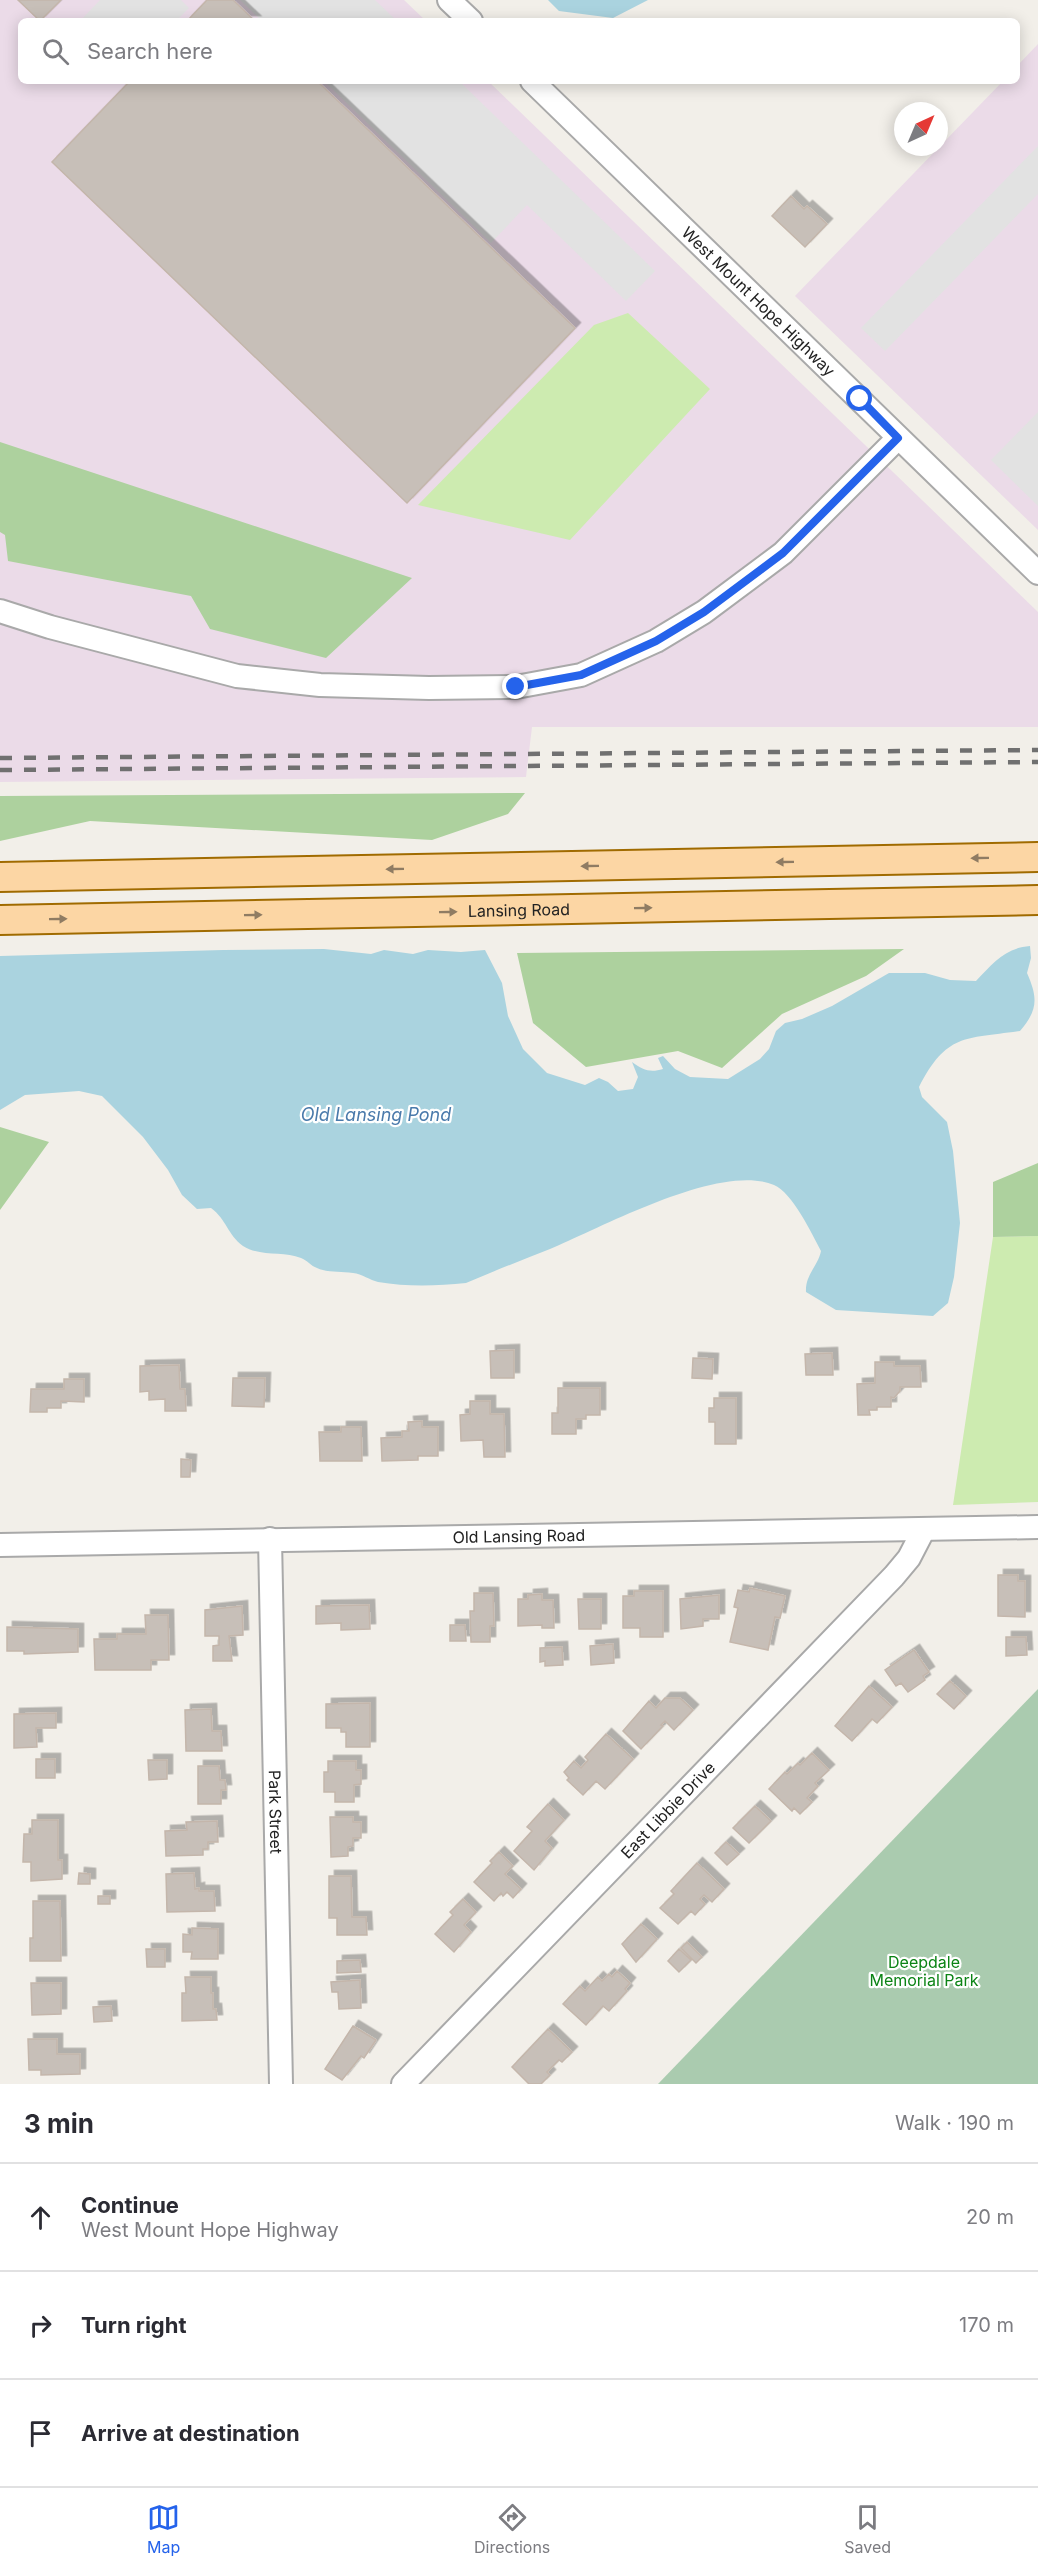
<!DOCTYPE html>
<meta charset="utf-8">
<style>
body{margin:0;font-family:Inter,sans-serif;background:#f7f7f7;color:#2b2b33}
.compass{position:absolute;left:894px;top:102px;width:54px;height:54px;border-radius:50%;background:#fff;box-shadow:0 3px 15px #0003;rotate:44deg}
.stop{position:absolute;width:18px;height:18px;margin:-14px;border:4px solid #2563eb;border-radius:50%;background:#fff}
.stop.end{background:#2563eb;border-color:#fff;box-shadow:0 2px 6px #0008}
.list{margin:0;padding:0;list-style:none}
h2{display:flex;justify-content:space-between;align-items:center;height:78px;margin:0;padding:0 24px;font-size:26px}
h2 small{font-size:20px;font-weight:400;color:#7c7c81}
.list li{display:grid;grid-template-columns:39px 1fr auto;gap:18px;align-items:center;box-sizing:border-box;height:108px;padding:0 24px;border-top:2px solid #e1e1e2}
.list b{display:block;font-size:22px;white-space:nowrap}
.list p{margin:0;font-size:20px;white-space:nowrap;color:#7c7c81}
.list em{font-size:20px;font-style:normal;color:#7c7c81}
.icon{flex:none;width:33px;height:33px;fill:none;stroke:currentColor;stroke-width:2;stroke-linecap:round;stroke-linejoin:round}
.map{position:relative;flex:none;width:1038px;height:2084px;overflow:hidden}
.search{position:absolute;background:#fff;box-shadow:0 3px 15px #0003;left:18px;right:18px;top:18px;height:66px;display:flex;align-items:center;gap:15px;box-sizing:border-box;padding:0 21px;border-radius:9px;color:#7c7c81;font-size:22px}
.sheet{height:402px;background:#fff}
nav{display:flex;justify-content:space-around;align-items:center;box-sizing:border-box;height:84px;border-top:2px solid #e1e1e2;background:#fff;font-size:16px;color:#7c7c81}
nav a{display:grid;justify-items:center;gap:3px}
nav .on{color:#2563eb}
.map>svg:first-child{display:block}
</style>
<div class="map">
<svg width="1038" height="2084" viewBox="0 0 1038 2084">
<defs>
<filter id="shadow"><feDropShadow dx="5.5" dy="-5.5" stdDeviation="0" flood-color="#0004"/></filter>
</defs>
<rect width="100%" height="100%" fill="#f2efe9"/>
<path fill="#ebdbe8" d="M0,0H404L426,21H21V81H488L1038,612V727H532L526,777L0,782Z
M1038,44V530L795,296L1003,81H1017V66Z"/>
<path fill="#cdebb0" d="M628,313L710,389L570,540L418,505L594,325Z
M1038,1236V1502L953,1505L993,1237Z"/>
<path fill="#add19e" d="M0,442L412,578L326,658L210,629L191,596L8,561L5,535L0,532Z
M525,793L508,814L432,840L90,821L0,841V796Z
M904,949L866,976L782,1014L722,1068L678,1051L586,1067L533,1023L517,953Z
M0,1127L49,1142L0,1210Z
M1038,1163V1236L993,1237V1182Z"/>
<path fill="#aacbaf" d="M1038,1689V2084H658Z"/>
<path fill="#e2e2e2" d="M100,0H181L189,8L176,21H80Z
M240,0H375L397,21H262Z
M324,81H459L655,271L626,301L527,205L491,243Z
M1038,146V194L885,351L861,328Z
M1038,412V506L991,460Z"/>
<path fill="#aad3df" d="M548,0H648L613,18L559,11Z
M1030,946L1031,958L1027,973C1038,998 1038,1010 1020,1031C965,1039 947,1033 919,1087L922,1097L947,1122L953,1151L960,1223L954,1277L948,1303L933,1316L836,1310L806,1292C805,1275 818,1266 821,1251C812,1234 792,1192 774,1185C721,1162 602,1227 550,1249C522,1260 494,1271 466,1283C437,1286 407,1287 378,1282C370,1280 362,1274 353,1273C340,1271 328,1273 317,1268C311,1266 307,1260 301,1258C283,1251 260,1257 243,1246C227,1234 227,1220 211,1208L197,1209L182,1195L168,1170L143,1137L102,1096L79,1091L25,1095L0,1110V956L223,950L324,949L371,954L384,950L413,954L428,950L461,952L485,950L502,983L508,1016L523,1049L547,1073L585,1085L599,1078L608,1082L618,1091L633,1089L638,1077L632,1062C643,1070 650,1073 663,1069L658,1058L663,1056L675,1069L690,1077L728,1079L760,1059L769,1049L776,1031L785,1023L802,1019L832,1006L889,973H925L950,980L976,981C993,963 1005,948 1030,946Z"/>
<path fill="#c7bfb8" stroke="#c4b6ab" stroke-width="1.5" filter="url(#shadow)" d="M18,0H61L40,21Z
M207,0H233L255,21H187Z
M130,81H317L575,328L407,503L52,162Z
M791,196L804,209L807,206L827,224L805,247L772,216Z
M514,1350V1378H491L490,1351Z
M832,1353L833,1375H806L805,1354Z
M693,1358L713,1359L712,1379L692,1378Z
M875,1362H894V1366H920L921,1387H900V1391L894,1398L891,1397V1407H877V1410H869L870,1415H858L857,1384L875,1383Z
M179,1365L180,1389H185L186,1411H165V1399L149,1400V1391L140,1392V1366Z
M233,1378H265L264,1407L232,1406Z
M64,1379H84V1402L61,1401V1408H47V1412H30L31,1389H64Z
M558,1388H600V1415H586V1419H576V1434H552V1413H558Z
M714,1398H736V1444H715V1422H709V1408H714Z
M470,1401H490V1414H504L505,1457H484L483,1440L461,1441L460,1415L470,1414Z
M422,1421V1427H438V1456H418V1460L382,1461L381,1438L402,1437V1431H409L408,1422Z
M341,1427H361L362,1461H320L319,1432H341Z
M181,1459L191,1460L190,1477H181Z
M998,1575H1018V1581H1025V1617L998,1616Z
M750,1588L785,1596L780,1618L775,1617L768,1650L730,1642L738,1608L734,1607L738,1590L749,1592Z
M634,1591H663V1637H640V1628H623V1596H634Z
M474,1593H493L494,1626H490V1642H471L470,1611H474Z
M542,1594V1600H553L554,1628H542V1625L518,1626V1599H528V1595Z
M719,1595V1619H703V1626L681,1629L680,1599Z
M578,1599H601V1629H579Z
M369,1605L370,1629L341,1630V1623L316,1624V1606Z
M242,1606L243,1635L229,1636L232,1661H213V1646L219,1645V1636H205V1610Z
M145,1615H168L169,1660H151V1670H95L94,1639H117V1634H146Z
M450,1625H465L466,1641H450Z
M7,1627L78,1629V1652L24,1654V1651H7Z
M1006,1637H1026L1027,1655L1006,1656Z
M613,1644L614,1663L591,1665L590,1646Z
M562,1647L563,1665L545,1666V1661L540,1662V1648Z
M914,1650L929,1672L923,1676L925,1680L908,1692L901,1683L896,1686L885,1670Z
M950,1681L966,1696L954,1709L937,1694Z
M869,1686L892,1707L877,1723L872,1719L852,1741L835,1726Z
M665,1698H680L693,1710L674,1730L665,1721L661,1725L663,1726L641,1749L623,1731L649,1701L656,1708Z
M370,1703V1747H346V1732H341V1728H326V1704Z
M211,1709L212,1731H221L222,1751H186L185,1710Z
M56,1713V1728H36L37,1747L14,1748V1714Z
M606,1734L633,1759L605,1789L596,1781L583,1795L567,1780L569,1778L564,1772L574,1761L581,1768L588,1760L585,1757Z
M812,1753L829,1770L815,1783L818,1786L807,1798L812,1802L800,1814L794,1808L792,1811L769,1789L785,1772L787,1774L798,1763L800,1765Z
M36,1759H55V1778H36Z
M148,1760H167V1779L149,1780Z
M328,1761H356V1770H361V1784L354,1785V1802H335V1792H324V1772H328Z
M198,1766H219L220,1780H225L226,1790H221V1804H198Z
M548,1804L564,1820L545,1841L552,1848L534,1870L514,1851L532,1831L527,1827Z
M755,1806L771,1821L749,1843L733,1828Z
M330,1817H353V1822H361V1838H353V1846L348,1847V1856L331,1857Z
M32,1820H58V1860H62V1879L31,1881V1862H23L24,1834H32Z
M217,1821L218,1842H208V1849H203V1855L166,1856L165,1831L187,1830L186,1822Z
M726,1842L739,1854L727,1865L715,1853Z
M499,1852L513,1866L505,1874L521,1889L513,1898L507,1892L503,1896L501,1893L494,1901L474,1882L492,1863L490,1861Z
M697,1863L724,1889L712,1902L704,1895L700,1899L705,1904L695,1915L691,1911L678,1924L660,1908L674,1894L671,1891Z
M79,1873L90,1874V1884H78Z
M194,1873L195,1889L199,1888V1891H214L215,1911L167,1912L166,1874Z
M329,1876H351L352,1917H366L367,1935H337V1918H329Z
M98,1896H110V1904H98Z
M463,1899L476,1912L464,1925L471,1932L454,1952L435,1934L453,1915L450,1912Z
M33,1901H60L61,1961H30V1938H33Z
M641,1924L657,1939L636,1962L622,1944Z
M192,1928L218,1929V1959H191L192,1952H183V1934L192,1935Z
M687,1942L702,1957L696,1963L681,1948Z
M146,1949H165V1967H147Z
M679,1949L691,1960L679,1972L668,1961Z
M360,1960L361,1972L337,1973V1961Z
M617,1971L630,1983L625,1989L627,1991L609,2011L603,2006L586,2025L563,2004L580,1986L585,1991L598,1977L602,1981L609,1974L612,1977Z
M185,1977H211V1993H213V2009H216L217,2020L182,2021V1993H186Z
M360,1980L361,2008L339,2009L338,1992H332L331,1982Z
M31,1983H61V2014L32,2015Z
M111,2006L112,2021L94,2022L93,2007Z
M353,2026L376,2040L364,2058L361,2056L342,2080L325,2069Z
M548,2029L572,2052L562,2062L559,2060L547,2072L550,2075L541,2084H529L512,2067Z
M28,2039H57V2054H80V2074L41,2075V2070H29Z"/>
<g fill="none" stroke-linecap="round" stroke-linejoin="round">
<g stroke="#a9a9a9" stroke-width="26">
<g id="minor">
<path d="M449,0L471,21"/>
<path id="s1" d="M532,81L1038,573"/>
<path d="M0,611L50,627L237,676L320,685L429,688L516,687L581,675L656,641L704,612L783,553L898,438"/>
<path id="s2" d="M270,1539L281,2084"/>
<path id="s3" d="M0,1545L1038,1527"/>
<path id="s4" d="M403,2084L894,1576L909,1558L924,1529"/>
</g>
</g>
<g stroke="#a06b00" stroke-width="32">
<g id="major">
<path d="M0,877L1038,857"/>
<path id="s5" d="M0,920L1038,900"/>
</g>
</g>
<use href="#minor" stroke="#fff" stroke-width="22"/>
<use href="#major" stroke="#fcd6a4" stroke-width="28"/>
<path stroke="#707070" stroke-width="4.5" stroke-dasharray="12 12" stroke-linecap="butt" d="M0,758L1038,750
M0,770L1038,762"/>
</g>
<defs><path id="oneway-solid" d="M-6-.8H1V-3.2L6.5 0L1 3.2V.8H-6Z" transform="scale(1.5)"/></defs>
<g fill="#8f7c63">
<use href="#oneway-solid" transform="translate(980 858) rotate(179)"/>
<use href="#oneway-solid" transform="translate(785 862) rotate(179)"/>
<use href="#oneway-solid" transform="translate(590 866) rotate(179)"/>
<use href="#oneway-solid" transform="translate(395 869) rotate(179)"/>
<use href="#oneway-solid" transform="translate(643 908) rotate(-1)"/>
<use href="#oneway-solid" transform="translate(448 912) rotate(-1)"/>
<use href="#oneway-solid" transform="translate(253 915) rotate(-1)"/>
<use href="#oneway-solid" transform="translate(58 919) rotate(-1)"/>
</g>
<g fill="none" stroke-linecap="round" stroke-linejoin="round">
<path stroke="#2563eb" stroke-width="8" d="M516,687L581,675L656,641L704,612L783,553L898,438L860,399"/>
</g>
<g text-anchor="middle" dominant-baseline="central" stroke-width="4.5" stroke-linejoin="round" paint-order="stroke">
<g font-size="16" fill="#222" stroke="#fff">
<text stroke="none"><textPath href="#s1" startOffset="316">West Mount Hope Highway</textPath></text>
<text stroke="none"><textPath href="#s5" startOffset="519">Lansing Road</textPath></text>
<text stroke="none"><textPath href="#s3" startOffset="519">Old Lansing Road</textPath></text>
<text stroke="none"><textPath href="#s4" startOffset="381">East Libbie Drive</textPath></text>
<text stroke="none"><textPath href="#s2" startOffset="273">Park Street</textPath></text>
</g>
<g font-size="16" fill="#0c8416" stroke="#fff">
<text x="924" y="1962">Deepdale<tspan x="924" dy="18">Memorial Park</tspan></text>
</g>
<g font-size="18" font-style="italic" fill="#4a7aab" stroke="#fff">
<text x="376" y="1114">Old Lansing Pond</text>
</g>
</g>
</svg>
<svg class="compass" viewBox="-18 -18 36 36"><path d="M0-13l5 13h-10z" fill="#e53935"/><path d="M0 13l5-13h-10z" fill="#7c7c81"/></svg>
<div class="stop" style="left:860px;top:399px"></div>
<div class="stop end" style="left:516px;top:687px"></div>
<div class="search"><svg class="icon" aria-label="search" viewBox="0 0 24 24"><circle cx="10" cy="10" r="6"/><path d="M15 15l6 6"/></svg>Search here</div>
</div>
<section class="sheet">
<h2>3 min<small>Walk · 190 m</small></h2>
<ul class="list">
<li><svg class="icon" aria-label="ahead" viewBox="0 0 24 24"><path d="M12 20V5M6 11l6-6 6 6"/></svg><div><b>Continue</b><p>West Mount Hope Highway</p></div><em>20 m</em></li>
<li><svg class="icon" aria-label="right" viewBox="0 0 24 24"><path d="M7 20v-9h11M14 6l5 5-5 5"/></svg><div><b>Turn right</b></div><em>170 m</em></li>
<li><svg class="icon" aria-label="arrive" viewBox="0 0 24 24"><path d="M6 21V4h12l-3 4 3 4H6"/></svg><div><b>Arrive at destination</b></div></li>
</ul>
</section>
<nav>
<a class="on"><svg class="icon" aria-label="map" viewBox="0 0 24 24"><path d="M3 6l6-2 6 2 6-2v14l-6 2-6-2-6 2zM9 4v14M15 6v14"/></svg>Map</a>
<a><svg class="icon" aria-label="directions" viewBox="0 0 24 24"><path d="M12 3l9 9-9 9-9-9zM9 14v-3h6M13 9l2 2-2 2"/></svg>Directions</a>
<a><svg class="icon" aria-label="saved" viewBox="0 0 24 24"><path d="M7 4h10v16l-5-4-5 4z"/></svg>Saved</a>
</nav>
